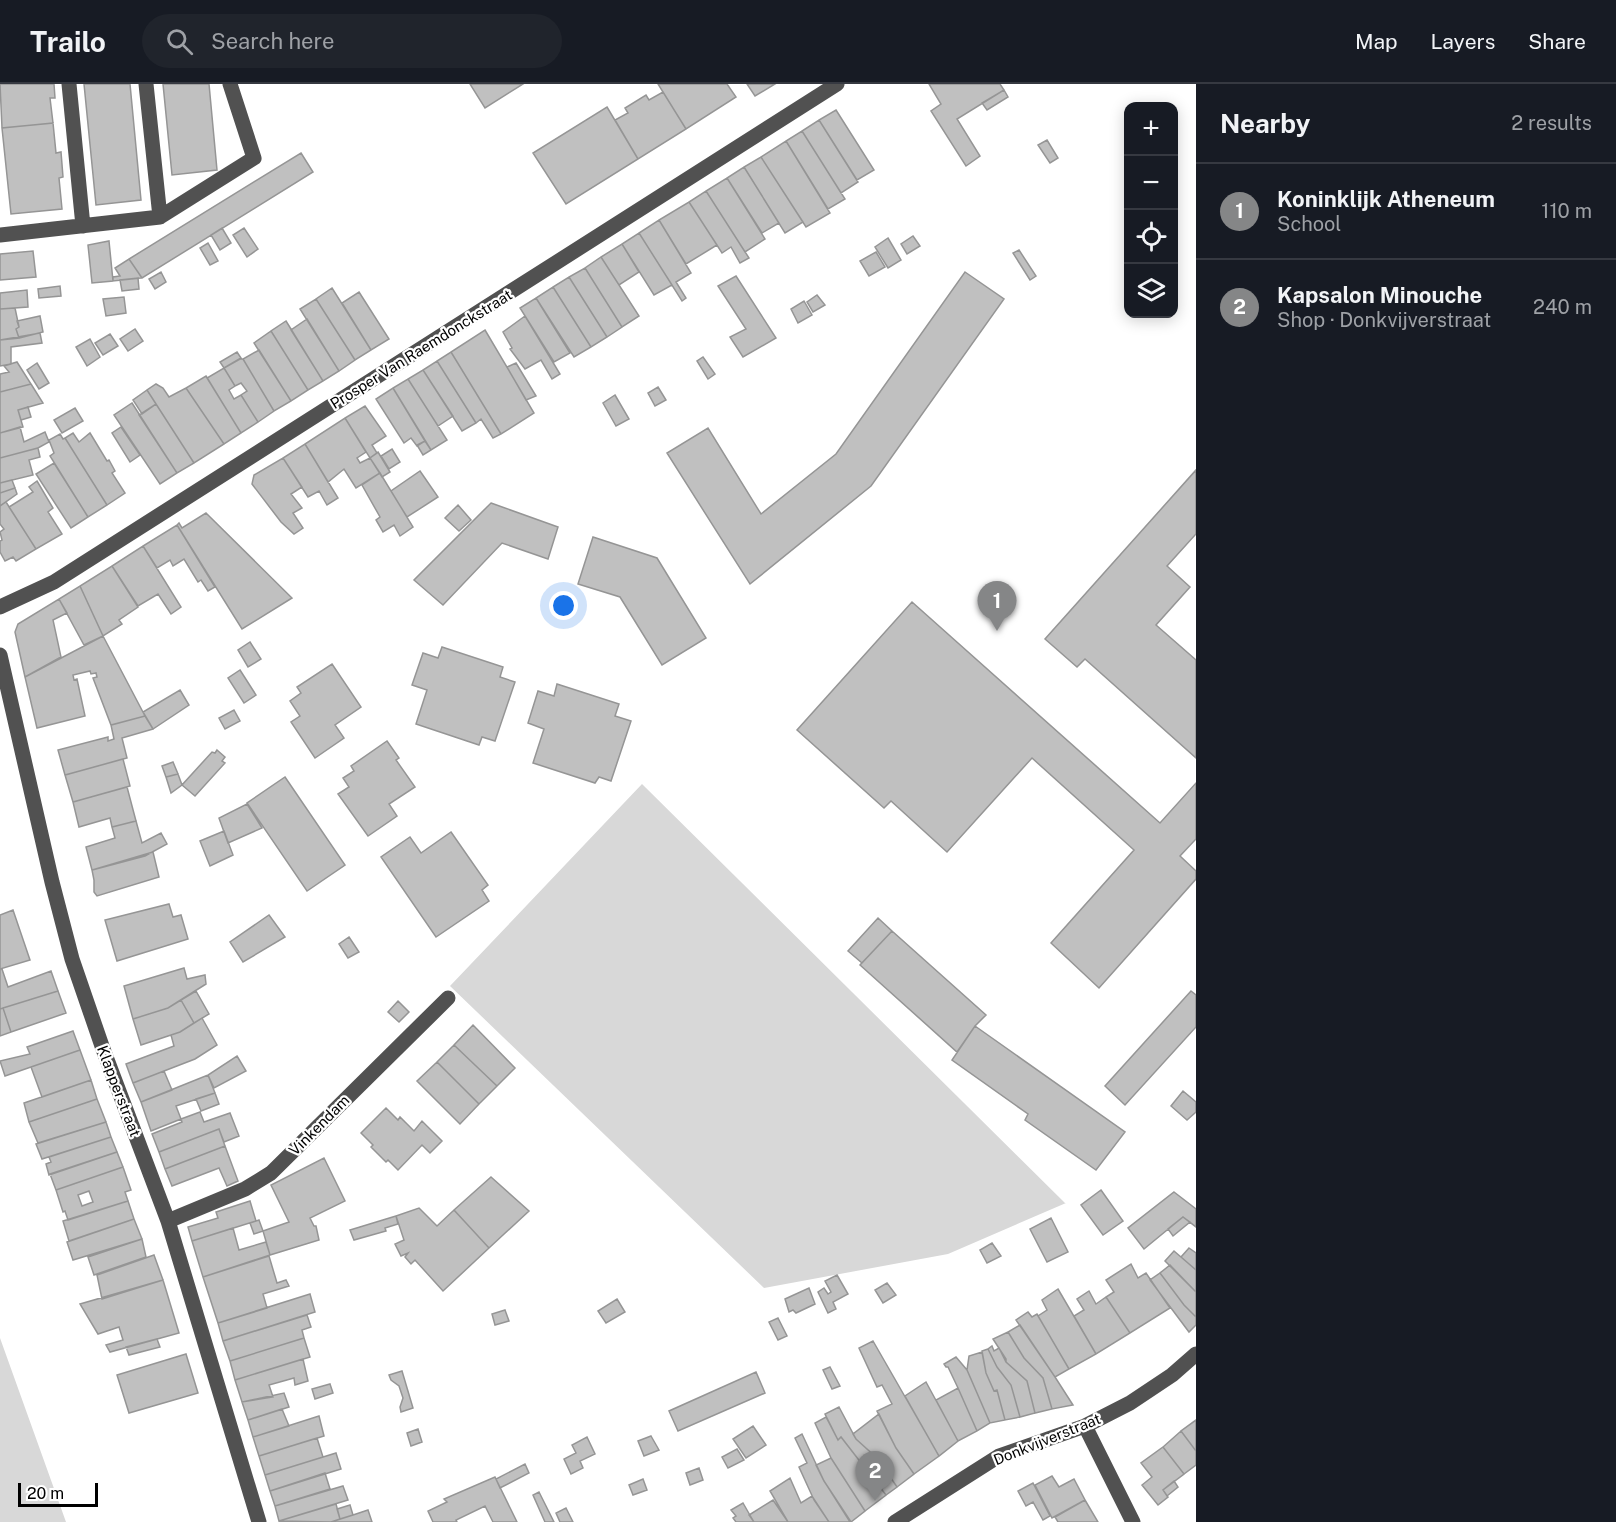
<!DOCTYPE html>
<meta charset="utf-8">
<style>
body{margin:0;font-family:"Public Sans",sans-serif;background:#20242c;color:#f1f3f6}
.controls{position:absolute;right:18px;top:18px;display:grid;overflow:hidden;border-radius:12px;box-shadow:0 3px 15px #0003}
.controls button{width:54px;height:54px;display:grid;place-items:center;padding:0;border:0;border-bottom:2px solid #363941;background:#171b24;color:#f1f3f6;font:30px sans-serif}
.scale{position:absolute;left:18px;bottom:15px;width:80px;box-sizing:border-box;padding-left:6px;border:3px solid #000;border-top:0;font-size:16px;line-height:21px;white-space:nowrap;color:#000;-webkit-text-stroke:4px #fff;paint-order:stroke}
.you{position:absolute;left:564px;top:522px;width:21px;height:21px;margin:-15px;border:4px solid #fff;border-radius:50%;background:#1a73e8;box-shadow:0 0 0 9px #1a73e833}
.badge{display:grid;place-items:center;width:39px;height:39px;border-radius:50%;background:#858687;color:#fff;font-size:20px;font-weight:700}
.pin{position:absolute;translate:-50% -50px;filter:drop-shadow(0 2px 3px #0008)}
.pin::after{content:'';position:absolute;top:32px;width:21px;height:18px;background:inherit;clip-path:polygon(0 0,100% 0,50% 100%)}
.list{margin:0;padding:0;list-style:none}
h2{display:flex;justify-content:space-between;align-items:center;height:78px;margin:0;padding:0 24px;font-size:26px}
h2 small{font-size:20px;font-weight:400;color:#9ea1a6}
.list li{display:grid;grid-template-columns:39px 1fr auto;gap:18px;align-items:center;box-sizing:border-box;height:96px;padding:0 24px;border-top:2px solid #363941}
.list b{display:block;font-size:22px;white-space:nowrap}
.list p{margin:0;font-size:20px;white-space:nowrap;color:#9ea1a6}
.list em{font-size:20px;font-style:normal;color:#9ea1a6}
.icon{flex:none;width:33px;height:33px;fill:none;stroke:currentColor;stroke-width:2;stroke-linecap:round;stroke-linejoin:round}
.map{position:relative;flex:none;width:1196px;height:1438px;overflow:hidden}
header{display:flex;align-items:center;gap:36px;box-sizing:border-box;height:84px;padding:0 30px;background:#171b24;border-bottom:2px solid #363941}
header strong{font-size:28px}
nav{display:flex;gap:33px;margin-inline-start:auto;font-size:21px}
.search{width:420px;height:54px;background:#20242c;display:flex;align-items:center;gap:15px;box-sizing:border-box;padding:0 21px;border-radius:33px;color:#9ea1a6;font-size:22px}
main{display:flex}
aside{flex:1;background:#171b24}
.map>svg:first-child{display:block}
</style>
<header>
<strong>Trailo</strong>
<div class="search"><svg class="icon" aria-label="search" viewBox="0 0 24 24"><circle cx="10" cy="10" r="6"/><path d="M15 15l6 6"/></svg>Search here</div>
<nav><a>Map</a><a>Layers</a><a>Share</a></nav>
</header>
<main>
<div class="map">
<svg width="1196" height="1438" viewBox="0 0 1196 1438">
<rect width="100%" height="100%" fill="#fff"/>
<path fill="#d8d8d8" d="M642,700L1065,1119H1066L948,1170L764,1204L450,902Z
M0,1254L66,1438H0Z"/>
<path fill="#c0c0c0" stroke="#959595" stroke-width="1.5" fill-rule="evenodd" d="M0,0H54L55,14H50L53,39L2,44Z
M84,0H130L141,116L96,121Z
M163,0H209L217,86L172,91Z
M470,0H523L485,24Z
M658,0H727L736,13L686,45Z
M747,0H775L755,12Z
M929,0H1000L1004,6L957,35L980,72L966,82L931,27L941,20Z
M1004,6L1008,13L987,26L982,19Z
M663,8L686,45L638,75L615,36L628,29L625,24L646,11L649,16Z
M607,23L638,75L566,120L533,69Z
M836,26L874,86L857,96L819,36Z
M819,36L858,98L841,109L802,47Z
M53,39L56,69L61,68L63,93L59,94L62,125L11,130L2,44Z
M802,47L845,115L828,125L786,57Z
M1047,56L1058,74L1050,79L1038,61Z
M786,57L830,129L806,143L761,73Z
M301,69L313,88L142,194L129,175Z
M761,73L803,138L785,149L744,83Z
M744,83L779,139L762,149L727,94Z
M727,94L765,155L745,168L706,107Z
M706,107L749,174L740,179L731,163L722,169L689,118Z
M689,118L717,161L686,180L659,136Z
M659,136L691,189L676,198L686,214L682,217L639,149Z
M222,144L231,159L220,166L211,151Z
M244,144L258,165L247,173L233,151Z
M639,149L672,201L654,211L622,160Z
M913,152L920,162L907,170L901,160Z
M888,154L901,176L888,184L875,163Z
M109,157L113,197L92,199L88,161Z
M208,159L218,177L210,181L200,164Z
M622,160L639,188L619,201L601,173Z
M1019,166L1036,192L1030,196L1013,169Z
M33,167L36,193L0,196V170Z
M876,168L885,183L869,192L860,177Z
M601,173L639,232L622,243L585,184Z
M129,175L142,194L113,197V193L120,192L115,184Z
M585,184L622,243L607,253L569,193Z
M161,188L166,198L155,205L149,195Z
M965,188L1004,215L871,402L750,500L667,369L708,344L761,430L836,370Z
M736,192L776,254L743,273L730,253L746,245L718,202Z
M569,193L607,253L591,263L553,203Z
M138,194L139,205L122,207L120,196Z
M60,202L61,212L39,214L38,205Z
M553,203L591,263L574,273L536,214Z
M332,204L371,266L355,276L316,215Z
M27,206L28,223L0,225V209Z
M359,208L389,255L371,266L342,219Z
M817,211L825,221L813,228L807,218Z
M124,213L126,229L106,232L103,215Z
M536,214L570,269L554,278L520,224Z
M316,215L355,276L339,287L300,225Z
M804,217L812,231L798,239L791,225Z
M15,224L19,243L16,245L19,254L0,256V225Z
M40,232L43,248L19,254L16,245L19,243L17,237Z
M525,232L560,290L552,295L541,276L525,285L510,265L512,264L503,248Z
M307,235L339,287L323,297L291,246Z
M286,237L323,297L308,306L271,247Z
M135,245L143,257L128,267L120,255Z
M485,246L534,329L501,350L451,268Z
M271,247L308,306L291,317L254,259Z
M40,249L42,259L11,263V280L0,282V256Z
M110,250L118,262L103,271L95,259Z
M90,255L100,273L87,282L76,263Z
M259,266L291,317L274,327L243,275Z
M237,268L241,274L224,284L220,278Z
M451,268L501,350L493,354L481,335L476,339L437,277Z
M703,273L715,290L708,295L697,277Z
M240,275H243L274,327L258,338L241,311L247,307L241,299L235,302L224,284Z
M437,277L476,339L462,347L423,286Z
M17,278L31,300L0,308V290L9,288L4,282Z
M37,279L49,299L39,305L27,286Z
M516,279L536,312L526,316L507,283Z
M224,284L235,302L229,306L234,315L241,311L258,338L241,349L207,294Z
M423,286L453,332L438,342L408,295Z
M206,292L241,349L224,360L186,304Z
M408,295L447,356L431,366L393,304Z
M31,300L43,319L18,326L23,343L0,349V308Z
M156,300L163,304L169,313L186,304L224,360L194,379L147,306Z
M658,303L666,316L655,322L648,309Z
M393,304L425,357L417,362L411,354L404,359L376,315Z
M147,306L156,320L142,330L133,316Z
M615,311L629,335L616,342L603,319Z
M132,319L177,389L160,400L114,331Z
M156,320L194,379L177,389L139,331Z
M365,322L386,352L372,361L377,369L370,374L345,334Z
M28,323L31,333L21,336L18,326Z
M75,324L83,337L62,349L54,336Z
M345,334L366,368L357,374L360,379L370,374L380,389L356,404L344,385L328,398L305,360Z
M20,343L24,358L45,348L49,358L38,364L0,374V349Z
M121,343L140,371L130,378L112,349Z
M73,349L79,358L90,349L107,377L109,376L115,387L112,389L125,409L107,421L65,354Z
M60,350L63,355L65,354L107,421L88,433L50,372L54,369L49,356Z
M425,357L431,366L423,371L417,361Z
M305,360L338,414L327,421L319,407L308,413L283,374Z
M38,364L40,373L29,376L33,391L0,399V374Z
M392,365L400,378L389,385L381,372Z
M378,368L390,388L382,393L370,374Z
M283,374L302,403L291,410L302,424L293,429L303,444L294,450L281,438L252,400L254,391Z
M54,379L88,433L71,444L36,390Z
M1196,386V450L1167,482L1190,503L1156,541L1196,576V674L1085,575L1077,583L1045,555Z
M420,387L438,413L407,433L391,407Z
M380,389L413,443L400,452L394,441L383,448L376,436L380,433L362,401Z
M12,396L15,404L0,409V399Z
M37,397L53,424L48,428L62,450L36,465L9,423L33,408L29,403Z
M15,404L17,410L0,422V409Z
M6,418L36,465L16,477L13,473L5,477L0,468V457L2,456L0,448L4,445L0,440V422Z
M491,419L558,443L548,475L502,459L443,521L414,496Z
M458,421L471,436L459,447L445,434Z
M206,429L292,514L242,545L177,441L179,439L182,444Z
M177,441L215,503L208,507L201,496L198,498L184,475L173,482L170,476L157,484L143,462Z
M593,453L657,474L706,554L662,581L620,513L578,500Z
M143,462L181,523L171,530L158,510L138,522L112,482Z
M112,482L138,523L119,536L122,540L103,552L80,502Z
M80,502L103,552L84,561L59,515Z
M59,515L67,529L53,536L61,573L25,593L15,548L18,540Z
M912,518L1160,739L1196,699V755L1180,772L1196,787V795L1099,904L1051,859L1134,766L1032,674L947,768L891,717L884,724L797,646Z
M103,552L145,632L111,641L93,594L97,593L96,589L91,590L90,587L73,591L74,596L77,595L85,632L37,644L25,593Z
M250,558L261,575L248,583L238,566Z
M442,563L503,583L500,593L515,598L495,657L482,653L479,661L416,640L427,606L412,601L423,569L438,574Z
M332,580L361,623L335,641L344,654L315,674L291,638L300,632L290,617L301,609L297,603Z
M240,586L256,611L244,619L228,594Z
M557,600L619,620L615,632L631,637L611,697L599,693L595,699L533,679L544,645L528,639L538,607L554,612Z
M180,606L189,621L153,645L143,628Z
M234,626L240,637L225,645L219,634Z
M145,632L153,645L122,654L127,674L65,691L58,666L108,653V657L114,655L111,641Z
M387,657L399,674L396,676L415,703L389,720L397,732L368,752L338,710L349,703L343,694L354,687L351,682Z
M217,666L225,673L222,677L225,679L195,712L182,701L212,668L215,669Z
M123,675L130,702L73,718L65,691Z
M173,678L178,690L166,693L162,682Z
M178,690L182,701L171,709L166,693Z
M285,693L345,781L307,807L247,719Z
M127,703L136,737L112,743L110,734L79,743L73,718Z
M247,720L262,744L228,759L219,734Z
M136,737L142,759L161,749L167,760L145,772L92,786L86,763L115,754L112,743Z
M224,747L233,771L210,782L200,757Z
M451,748L488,801L482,806L489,817L436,853L381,773L410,753L421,769Z
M153,768L159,793L97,812L94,808V796L92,786Z
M169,820L173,833L181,831L188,855L117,877L105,836Z
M13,826L30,876L0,885V831Z
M269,831L285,853L243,878L230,858Z
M878,834L892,847L862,879L848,867Z
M892,847L986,931L975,942L957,968L860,881Z
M349,853L359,868L348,874L339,860Z
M184,884L187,895L205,891L206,900L168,924L133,935L124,902Z
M0,885H2L8,903L51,887L58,907L0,925Z
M58,907L66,929L11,948L3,924Z
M196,907L209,930L194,939L181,916Z
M1191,907L1196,911V943L1125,1021L1105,1002Z
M181,916L194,939L180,948L141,961L133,935L168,924Z
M398,917L409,928L399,938L388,928Z
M3,924L11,948L0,952V925Z
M202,934L217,961L195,975L133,999L126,980L174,962L171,951L180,948Z
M473,941L515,984L497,1002L454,961Z
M975,942L1125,1048L1096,1086L1025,1036L1028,1030L952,976Z
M73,947L80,966L5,992L0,977L30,970L27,963Z
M454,961L497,1002L479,1020L437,978Z
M80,966L91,996L42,1013L31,983Z
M237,972L246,987L214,1004L208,991Z
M437,978L479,1020L460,1040L417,997Z
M164,987L172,1006L141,1018L133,999Z
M208,991L215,1009L176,1022L181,1035L151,1047L141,1018Z
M91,996L97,1015L29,1038L24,1019Z
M1183,1007L1196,1018V1028L1187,1036L1171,1022Z
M215,1009L219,1020L201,1027L196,1015Z
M97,1015L106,1038L38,1059L29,1038Z
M386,1024L398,1036L400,1033L414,1047L422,1037L442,1057L430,1069L422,1061L398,1086L388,1076L386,1078L371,1063L373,1061L361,1049Z
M200,1028L204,1038L230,1029L239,1052L224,1058L219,1045L159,1068L152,1050L182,1038L181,1035Z
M106,1038L111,1053L42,1075L36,1060Z
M219,1045L225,1062L165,1085L159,1068Z
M111,1053L117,1068L49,1091L46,1080L51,1078L49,1073Z
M225,1062L238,1097L227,1102L219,1084L172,1102L165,1085Z
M117,1068L123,1083L56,1106L50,1090Z
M324,1074L345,1117L310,1134L314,1142H316L319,1156L270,1171L263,1147L289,1138L271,1101Z
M123,1083L131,1106L125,1108L128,1117L68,1136L65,1127L63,1128L56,1106ZM89,1107L93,1118L82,1122L78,1111Z
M491,1093L529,1127L489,1164L454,1126Z
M1101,1106L1123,1137L1103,1151L1081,1121Z
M1174,1108L1196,1125V1143L1183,1133L1144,1165L1128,1144Z
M128,1117L134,1135L69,1157L63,1137Z
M250,1117L256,1137L192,1157L188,1143L218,1134L216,1128Z
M419,1124L437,1142L454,1126L489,1164L443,1207L415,1176L411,1180L405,1173L408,1169L401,1172L395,1160L404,1156L396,1132Z
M396,1132L398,1140L385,1144L386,1147L354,1156L350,1146Z
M1183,1133L1190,1138L1173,1152L1168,1145Z
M1051,1134L1068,1168L1047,1178L1030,1145Z
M134,1135L142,1155L73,1176L67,1158Z
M259,1136L263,1147L254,1150L250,1139Z
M233,1144L239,1166L266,1158L270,1171L203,1193L192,1157Z
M142,1155L146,1173L94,1191L88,1173Z
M992,1159L1001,1172L987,1179L980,1166Z
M1189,1164L1196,1169V1186L1181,1173Z
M1174,1167L1196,1186V1208L1165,1177Z
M154,1171L163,1196L102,1215L97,1191Z
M269,1172L277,1199L286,1196L289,1202L263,1210L267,1224L218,1239L203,1193Z
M1131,1180L1138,1194L1146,1189L1170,1224L1130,1249L1106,1213L1114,1208L1106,1196Z
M1170,1181L1196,1208V1233L1184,1221L1160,1189Z
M1160,1189L1184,1221L1196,1233V1241L1189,1248L1150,1196Z
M837,1191L848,1210L833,1218L836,1225L828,1229L818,1208L824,1204L828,1210L831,1208L825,1197Z
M163,1196L179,1249L110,1268L106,1261L123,1256L119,1243L98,1250L80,1220Z
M887,1199L896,1211L883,1219L875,1206Z
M809,1204L815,1220L796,1229L793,1226L789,1228L785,1215Z
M1058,1205L1096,1270L1069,1285L1038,1232L1047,1226L1042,1216Z
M1089,1207L1096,1220L1106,1213L1130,1249L1096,1270L1074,1232L1084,1226L1077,1215Z
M310,1210L315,1228L223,1257L218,1239Z
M617,1215L625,1228L606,1239L598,1227Z
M505,1226L509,1237L495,1241L492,1230Z
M1028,1228L1032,1233L1037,1230L1069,1285L1055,1293L1016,1236Z
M307,1231L311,1243L302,1246L304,1254L230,1277L223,1257Z
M778,1234L787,1252L778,1256L769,1238Z
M1020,1241L1055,1293L1073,1321L1052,1325L1043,1294L1024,1274L1008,1248Z
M1008,1248L1024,1274L1043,1294L1052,1325L1035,1329L1027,1297L1006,1278V1275L993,1255Z
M304,1254L310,1273L235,1296L230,1277Z
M157,1255L160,1263L129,1271L126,1263Z
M873,1257L939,1372L914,1390L896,1364L877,1327L892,1320L882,1301L877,1303L859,1264Z
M992,1262L994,1267L999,1264L1006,1278L1027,1297L1035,1329L1020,1333L1011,1301L997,1283L988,1265Z
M988,1265L997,1283L1011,1301L1020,1333L1005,1336L997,1306L994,1307L986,1289L982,1267Z
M982,1268L986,1289L994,1307L997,1306L1005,1336L990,1339L967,1286L969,1272Z
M186,1270L198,1309L129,1329L117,1291Z
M956,1273L967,1286L990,1339L977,1347L958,1304L948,1283H946L944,1280Z
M303,1275L308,1297L295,1301L294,1294L269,1301L273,1313L242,1318L235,1296Z
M830,1283L840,1302L832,1305L823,1286Z
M402,1287L413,1324L401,1328L400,1323L403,1314L399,1302L391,1296L389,1291Z
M756,1288L765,1309L678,1347L669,1327Z
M926,1298L958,1357L939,1372L905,1312Z
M330,1300L333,1309L315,1315L312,1305Z
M958,1304L977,1347L958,1357L936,1316Z
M284,1309L289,1323L248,1336L242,1318Z
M839,1323L856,1355L878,1375L897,1403L886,1411L841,1353L838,1356L825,1330Z
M282,1325L289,1342L253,1353L248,1336Z
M879,1330L896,1364L914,1390L897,1403L878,1375L856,1355L853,1350Z
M319,1332L324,1352L259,1372L253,1353Z
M826,1333L838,1356L841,1353L886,1411L865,1427L831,1374L815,1339Z
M1196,1336V1367L1181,1347Z
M753,1342L766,1361L746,1374L733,1355Z
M418,1345L422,1358L411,1362L407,1349Z
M1181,1347L1196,1367V1381L1184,1390L1163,1363Z
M802,1350L824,1397L850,1438H829L814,1416L799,1383L807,1379L795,1354Z
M651,1352L659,1366L644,1372L638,1357Z
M587,1353L595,1370L580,1377L583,1384L571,1390L564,1375L576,1369L572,1361Z
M317,1354L323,1373L265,1391L259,1372Z
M1163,1363L1184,1390L1163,1406L1168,1413L1158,1421L1142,1401L1152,1393L1141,1379Z
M737,1365L744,1376L728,1384L722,1373Z
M336,1369L341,1385L270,1407L265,1391Z
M831,1374L865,1427L851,1438L824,1397L816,1381Z
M525,1380L529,1389L500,1404L496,1395Z
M699,1384L703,1396L690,1401L686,1389Z
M325,1389L330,1405L275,1422L270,1407Z
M1052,1392L1059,1403L1074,1395L1085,1416L1052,1434L1035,1401Z
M495,1393L517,1438H493L485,1422L456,1436L457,1438H433L428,1427L447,1418L444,1415Z
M790,1394L801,1419L812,1412L829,1438H788L770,1407Z
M643,1395L647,1406L633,1411L629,1401Z
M1174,1397L1178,1403L1167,1412L1163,1406Z
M1033,1399L1050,1432L1043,1436L1033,1418L1026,1422L1018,1407Z
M343,1402L348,1416L279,1437L275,1422Z
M539,1408L554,1438H545L533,1411Z
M773,1416L788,1438H754L749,1431Z
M1085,1416L1098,1438H1058L1055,1433Z
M743,1419L751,1433L754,1438H736L733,1434L736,1432L731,1426Z
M336,1420L340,1435L331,1438L279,1437Z
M350,1421L353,1431L340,1435L337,1425Z
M566,1424L573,1438H560L556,1429Z
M368,1426L372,1438H331L353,1431Z"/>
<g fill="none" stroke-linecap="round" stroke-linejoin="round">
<path stroke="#515151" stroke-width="15" d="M69,0L83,142
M146,0L160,133
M0,151L160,133L254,74L230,0
M0,523L54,498L837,0
M0,571L52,798L72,875L103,965L168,1137L259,1438
M168,1137L245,1105L271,1089L448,914
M1085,1342L1133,1438
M895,1438L999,1372L1085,1342L1130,1319L1172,1291L1196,1270"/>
</g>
<g text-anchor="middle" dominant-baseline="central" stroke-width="4.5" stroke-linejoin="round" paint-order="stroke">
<g font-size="15" fill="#000" stroke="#fff">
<text transform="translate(421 265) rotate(-32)">Prosper Van Raemdonckstraat</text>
<text transform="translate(119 1007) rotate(69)">Klapperstraat</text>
<text transform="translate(319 1041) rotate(-45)">Vinkendam</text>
<text transform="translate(1047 1355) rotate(-22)">Donkvijverstraat</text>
</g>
</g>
</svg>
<div class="controls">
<button>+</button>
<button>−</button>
<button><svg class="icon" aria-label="locate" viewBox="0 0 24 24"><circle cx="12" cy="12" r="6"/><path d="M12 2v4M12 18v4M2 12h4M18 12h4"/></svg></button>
<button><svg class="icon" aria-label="layers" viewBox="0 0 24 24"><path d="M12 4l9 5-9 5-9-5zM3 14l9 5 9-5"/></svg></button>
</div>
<div class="scale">20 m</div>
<div class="you"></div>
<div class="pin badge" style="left:997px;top:547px">1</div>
<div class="pin badge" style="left:875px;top:1417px">2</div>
</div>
<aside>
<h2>Nearby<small>2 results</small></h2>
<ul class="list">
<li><span class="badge">1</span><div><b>Koninklijk Atheneum</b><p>School</p></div><em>110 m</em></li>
<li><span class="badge">2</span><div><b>Kapsalon Minouche</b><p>Shop · Donkvijverstraat</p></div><em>240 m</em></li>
</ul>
</aside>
</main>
